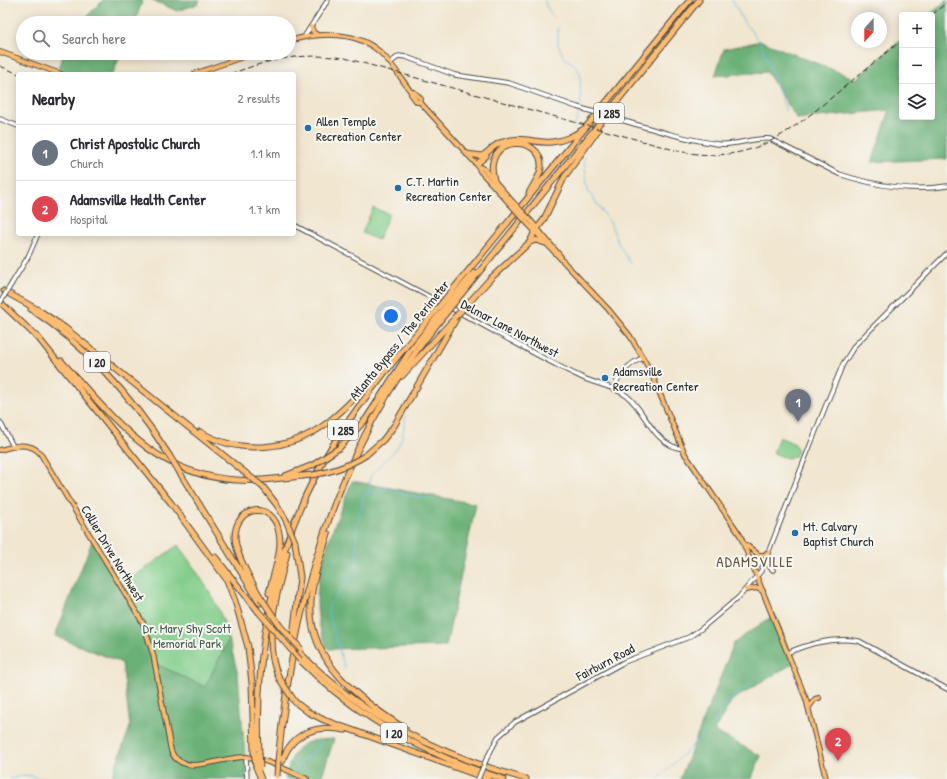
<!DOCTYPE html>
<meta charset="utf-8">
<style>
body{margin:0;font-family:"Patrick Hand",sans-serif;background:#f7f7f7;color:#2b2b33}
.controls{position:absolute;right:12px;top:12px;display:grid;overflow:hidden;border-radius:4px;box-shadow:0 2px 10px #0003}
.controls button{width:36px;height:36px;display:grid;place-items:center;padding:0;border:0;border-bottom:1px solid #e1e1e2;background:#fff;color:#2b2b33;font:20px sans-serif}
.compass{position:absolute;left:851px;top:12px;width:36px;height:36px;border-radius:50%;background:#fff;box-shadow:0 2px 10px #0003;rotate:201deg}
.you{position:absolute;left:391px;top:316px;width:14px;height:14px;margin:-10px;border:3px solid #fff;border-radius:50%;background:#1a73e8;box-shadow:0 0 0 6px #1a73e833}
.badge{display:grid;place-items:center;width:26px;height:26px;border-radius:50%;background:#1f6fb2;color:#fff;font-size:13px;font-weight:700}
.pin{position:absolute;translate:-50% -33px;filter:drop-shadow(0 1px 2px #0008)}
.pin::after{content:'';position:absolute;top:21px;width:14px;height:12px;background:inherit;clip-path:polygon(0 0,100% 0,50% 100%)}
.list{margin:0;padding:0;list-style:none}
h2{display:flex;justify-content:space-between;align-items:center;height:52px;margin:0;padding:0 16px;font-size:17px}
h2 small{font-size:13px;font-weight:400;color:#7c7c81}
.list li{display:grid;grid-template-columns:26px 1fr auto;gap:12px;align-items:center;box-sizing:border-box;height:56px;padding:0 16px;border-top:1px solid #e1e1e2}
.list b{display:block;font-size:15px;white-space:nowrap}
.list p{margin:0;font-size:13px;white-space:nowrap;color:#7c7c81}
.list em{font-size:13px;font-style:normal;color:#7c7c81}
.icon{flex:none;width:22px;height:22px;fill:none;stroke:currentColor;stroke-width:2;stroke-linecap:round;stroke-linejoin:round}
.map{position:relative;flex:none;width:947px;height:779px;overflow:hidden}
.search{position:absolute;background:#fff;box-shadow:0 2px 10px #0003;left:16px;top:16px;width:280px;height:44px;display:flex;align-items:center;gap:10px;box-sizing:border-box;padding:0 14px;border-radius:22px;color:#7c7c81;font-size:15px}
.panel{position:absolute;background:#fff;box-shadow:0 2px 10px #0003;left:16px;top:72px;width:280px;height:164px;border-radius:4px}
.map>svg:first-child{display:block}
</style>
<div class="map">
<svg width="947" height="779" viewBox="0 0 947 779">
<rect width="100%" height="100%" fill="#f6f6f2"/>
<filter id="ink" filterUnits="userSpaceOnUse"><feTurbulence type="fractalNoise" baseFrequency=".025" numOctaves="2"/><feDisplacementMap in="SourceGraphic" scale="8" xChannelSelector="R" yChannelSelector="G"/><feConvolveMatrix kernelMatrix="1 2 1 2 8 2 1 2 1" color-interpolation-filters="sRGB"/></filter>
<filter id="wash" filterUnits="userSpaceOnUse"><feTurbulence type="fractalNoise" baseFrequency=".012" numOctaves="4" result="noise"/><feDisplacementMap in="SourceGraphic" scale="16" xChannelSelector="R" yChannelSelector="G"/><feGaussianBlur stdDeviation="0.9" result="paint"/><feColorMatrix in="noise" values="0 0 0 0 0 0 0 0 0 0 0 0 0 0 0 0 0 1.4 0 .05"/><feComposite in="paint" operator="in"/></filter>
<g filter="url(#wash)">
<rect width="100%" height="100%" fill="#f1e6cf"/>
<path fill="#83ce8b" stroke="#577c5b" d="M373,208L389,214L378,240L362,233Z
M779,437L795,444L798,451L795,457L787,458L773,453Z
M178,545C198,573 221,605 229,639L205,687L154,663L122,585Z"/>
<path fill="#6ab177" stroke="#4a6e51" d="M103,0H143L134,23H80Z
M152,0H200L198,4L177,11Z
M947,0V159L872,162L890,110L797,119L767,72L715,76L724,49L761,41L856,79L902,39V117H932V15H929Z
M64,53H121L113,74H62L58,71Z
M352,481L476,504L446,646L328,649C324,639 319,629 318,617C312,571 336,523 352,481Z
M93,539L144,622L154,663L205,687L229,639L238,675L247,779H111L130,727L122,663L55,636Z
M775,614L794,663L732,700L714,731L761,756L751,779H680L734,643Z
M334,739L321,779H285C294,746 299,740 334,739Z"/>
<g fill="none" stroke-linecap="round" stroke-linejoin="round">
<path stroke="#62bbdf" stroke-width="1" d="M545,0L546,6L553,17
M732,0L744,22L761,43L786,111
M558,28V44L564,58L574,64L580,73L581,106
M574,129L580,109
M584,158L588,191L610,222L618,243L631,264
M368,494L379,489H389L402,494L429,499
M345,669L328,612L329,606L350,577L354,578L357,574L356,526L364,497L369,490V482L371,475L397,448L402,438L406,416
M712,727L729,702L749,685L753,678
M296,772C299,756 315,755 322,742
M10,779L27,775L46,779
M295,779V777
M658,779L708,730"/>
</g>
</g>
<g filter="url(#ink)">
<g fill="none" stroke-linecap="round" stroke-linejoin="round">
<g stroke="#494744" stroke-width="5.5">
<path id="minor" d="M304,37L328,0
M390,63L399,56L406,57L455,75L509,83L577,107
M614,118C648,128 683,139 718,144C736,146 753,137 770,139L839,174C873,185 912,192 947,186
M0,119L18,126
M294,225L443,304
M12,283L28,257L38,234
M449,307C493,330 536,356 581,377C595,384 614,386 627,396C645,410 654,446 683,449
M613,389C619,375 629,363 643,358
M0,422L13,446
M767,557L769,566L773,570
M789,652C810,643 836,637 859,641L947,689
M246,757L247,779
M486,760L498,737L515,722L624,662L689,637L701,629L739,597L761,571L826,405L843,364L855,345L947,253"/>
</g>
<g stroke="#494744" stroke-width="6">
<path id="major" d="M311,27L314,33L318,35
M289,41C319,32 359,30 383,55C394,66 402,80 411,92V94L417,102H420L478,166L480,171L510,204
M0,52L61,74
M194,74L254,53
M411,92H414L421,99L420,102
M478,166L483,168L512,201
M531,221L561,257
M528,224L608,309L630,336L650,370L685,454L740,535L806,699L826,779
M0,450C13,446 29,441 40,453L143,623L153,654L171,751C183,779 221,756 246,757C265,758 290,772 307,779
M746,545L759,555H764L768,552
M746,590L756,588L763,591
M809,707L815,699L819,698"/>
</g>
<g stroke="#494744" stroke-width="7">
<path id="highway" d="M467,154L482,156C489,152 494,144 503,142C523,135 534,144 552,142C565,141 574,135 584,129
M477,164L486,156
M494,180C481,134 544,133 541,168C540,177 533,185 529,193
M530,242L536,240L545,243
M4,291L40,311L65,328L248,475
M446,298L690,0
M450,301L474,273
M0,302L37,337
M454,303L699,0
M464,308L490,279L530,242L535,231L543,221L565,176L598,130
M31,309C88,347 132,397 169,455
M36,335L171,503L227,580L236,604L248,647L252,683L254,751
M61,361C113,417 153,475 236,480C258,482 280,478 302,476
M402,376L453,320
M200,432C240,455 290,451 327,423C352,404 372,378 394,357
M339,448L366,419L410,351L442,311
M366,455L383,440L394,426L456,319
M180,473L260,603
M285,476L313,465
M263,487L277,505L286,520
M328,534C321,556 312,579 311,602C307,662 361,700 405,729
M215,557L258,611
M261,598C252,583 235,554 235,537C235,505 274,500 279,533C283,551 273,574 269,593
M293,637L300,577L295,542
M300,653C365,719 437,754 526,779
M300,660C357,718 426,755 503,779
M279,678C261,641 278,591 287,553
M295,702L308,712L324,720L488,779
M259,753C254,640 277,531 339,435C368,391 403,350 437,309
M278,761C290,633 321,503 389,392C406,364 425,339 446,313
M282,762C291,733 316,724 345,730
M256,767L261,779"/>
</g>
<use href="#minor" stroke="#fff" stroke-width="3.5"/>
<use href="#major" stroke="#fdbc6f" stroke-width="4"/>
<use href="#highway" stroke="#fdbc6f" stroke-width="5"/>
<path stroke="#2b2b2b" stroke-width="1" stroke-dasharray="6 3" stroke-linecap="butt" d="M932,15L947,2
M0,66L19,74
M230,74C275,58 297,53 345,58L678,151C747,165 781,139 831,98C855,78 878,59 902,40"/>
<g stroke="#494744" stroke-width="5.5" stroke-linecap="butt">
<path id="minor-bridge" d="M577,107L614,118
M0,303L12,283
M478,779L486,760"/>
</g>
<g stroke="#494744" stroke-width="6" stroke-linecap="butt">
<path id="major-bridge" d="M512,201L531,221
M510,204L528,224"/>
</g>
<g stroke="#494744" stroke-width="7" stroke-linecap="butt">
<path id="highway-bridge" d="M437,309L446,298
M442,311L450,301
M446,313L454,303
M454,318L464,308
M169,455L180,473
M313,465L339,448
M248,475L263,487
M302,476C326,474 346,468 366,455
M286,520L295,542
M261,598L280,626L301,649
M258,611L300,660
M279,678L295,702
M254,751L256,767
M259,753L260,768
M277,776L278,761"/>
</g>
<use href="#minor-bridge" stroke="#fff" stroke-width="3.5"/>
<use href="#major-bridge" stroke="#fdbc6f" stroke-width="4"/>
<use href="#highway-bridge" stroke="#fdbc6f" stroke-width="5"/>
</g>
</g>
<g fill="#1f6fb2" stroke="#f6f6f2" stroke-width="1.5">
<circle cx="308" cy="128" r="4"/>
<circle cx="398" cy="188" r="4"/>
<circle cx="605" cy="378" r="4"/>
<circle cx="795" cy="533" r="4"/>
</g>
<g text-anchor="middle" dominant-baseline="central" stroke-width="4" stroke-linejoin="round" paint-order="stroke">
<g fill="#f6f6f2" stroke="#686867" stroke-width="1">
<rect x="594" y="103" width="30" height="20" rx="3"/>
<rect x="84" y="352" width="26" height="20" rx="3"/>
<rect x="328" y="420" width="30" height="20" rx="3"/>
<rect x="381" y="723" width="26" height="20" rx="3"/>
</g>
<g font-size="12" font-weight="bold" fill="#2b2b2b">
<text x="609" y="113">I 285</text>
<text x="97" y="362">I 20</text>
<text x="343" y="430">I 285</text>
<text x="394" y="733">I 20</text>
</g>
<g font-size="13" fill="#2b2b2b" stroke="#f6f6f2" text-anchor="start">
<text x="316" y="121">Allen Temple<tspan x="316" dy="15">Recreation Center</tspan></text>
<text x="406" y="181">C.T. Martin<tspan x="406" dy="15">Recreation Center</tspan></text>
<text x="613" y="371">Adamsville<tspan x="613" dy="15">Recreation Center</tspan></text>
<text x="803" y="526">Mt. Calvary<tspan x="803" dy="15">Baptist Church</tspan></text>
</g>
<g font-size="13" fill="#2b2b2b" stroke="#f6f6f2">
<text transform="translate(510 328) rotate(28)">Delmar Lane Northwest</text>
<text transform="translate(399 340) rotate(-51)">Atlanta Bypass / The Perimeter</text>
<text transform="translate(113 553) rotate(59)">Collier Drive Northwest</text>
<text transform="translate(605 662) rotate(-28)">Fairburn Road</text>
</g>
<g font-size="13" fill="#455c48" stroke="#f6f6f2">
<text x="187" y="628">Dr. Mary Shy Scott<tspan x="187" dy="15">Memorial Park</tspan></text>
</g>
<g font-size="15" letter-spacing="1" fill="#66543c" stroke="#f6f6f2">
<text x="755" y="561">ADAMSVILLE</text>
</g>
</g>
</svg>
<div class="controls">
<button>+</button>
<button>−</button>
<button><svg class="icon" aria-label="layers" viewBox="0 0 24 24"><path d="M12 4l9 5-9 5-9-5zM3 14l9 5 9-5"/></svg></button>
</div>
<svg class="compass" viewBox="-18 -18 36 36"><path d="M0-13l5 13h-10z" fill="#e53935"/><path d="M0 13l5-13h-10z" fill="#7c7c81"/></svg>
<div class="you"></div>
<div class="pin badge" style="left:798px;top:422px;background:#6b7280">1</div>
<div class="pin badge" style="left:838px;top:761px;background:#e0444e">2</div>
<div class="search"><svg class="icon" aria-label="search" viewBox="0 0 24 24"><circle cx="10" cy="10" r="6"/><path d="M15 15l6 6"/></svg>Search here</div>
<section class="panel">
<h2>Nearby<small>2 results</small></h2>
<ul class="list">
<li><span class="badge" style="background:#6b7280">1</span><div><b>Christ Apostolic Church</b><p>Church</p></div><em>1.1 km</em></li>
<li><span class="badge" style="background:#e0444e">2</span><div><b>Adamsville Health Center</b><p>Hospital</p></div><em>1.7 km</em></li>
</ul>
</section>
</div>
